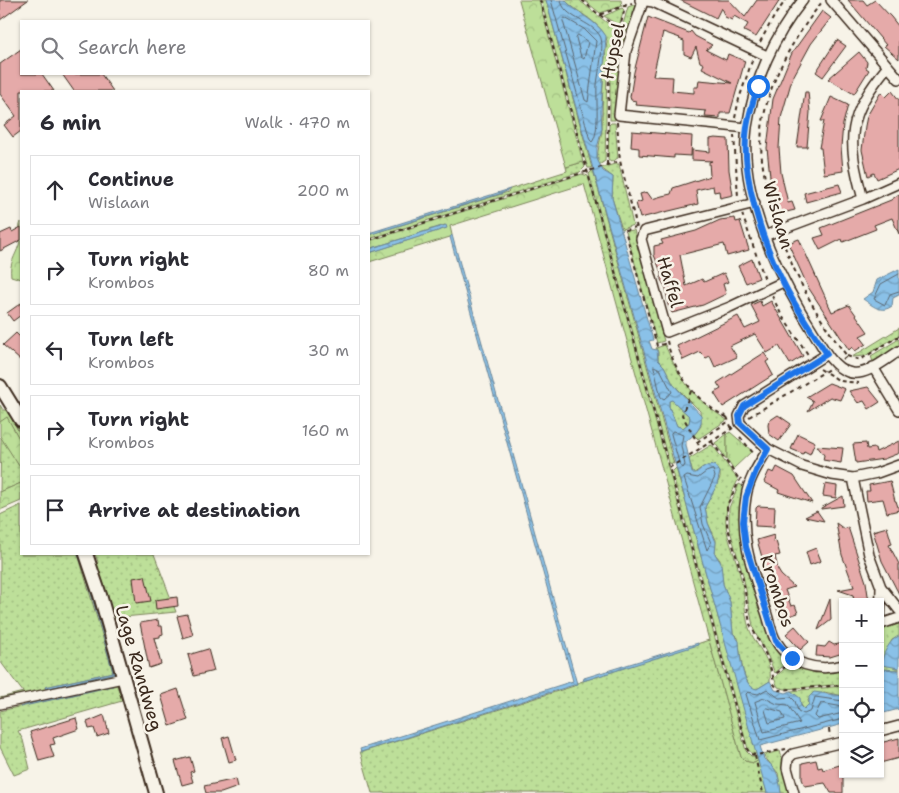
<!DOCTYPE html>
<meta charset="utf-8">
<style>
body{margin:0;font-family:"Shantell Sans",sans-serif;background:#f2f2f3;color:#2b2b33}
.controls{position:absolute;right:15px;bottom:15px;display:grid;overflow:hidden;border-radius:0px;box-shadow:0 1px 4px #0004}
.controls button{width:45px;height:45px;display:grid;place-items:center;padding:0;border:0;border-bottom:1px solid #e1e1e2;background:#fff;color:#2b2b33;font:25px sans-serif}
.stop{position:absolute;width:15px;height:15px;margin:-11px;border:4px solid #1a73e8;border-radius:50%;background:#fff}
.stop.end{background:#1a73e8;border-color:#fff;box-shadow:0 1px 5px #0008}
.list{margin:0;padding:0;list-style:none}
h2{display:flex;justify-content:space-between;align-items:center;height:65px;margin:0;padding:0 20px;font-size:21px}
h2 small{font-size:16px;font-weight:400;color:#7c7c81}
.list li{display:grid;grid-template-columns:32px 1fr auto;gap:15px;align-items:center;box-sizing:border-box;height:70px;margin:0 10px 10px;padding:0 10px;border:1px solid #e1e1e2;border-radius:0px}
.list b{display:block;font-size:19px;white-space:nowrap}
.list p{margin:0;font-size:16px;white-space:nowrap;color:#7c7c81}
.list em{font-size:16px;font-style:normal;color:#7c7c81}
.icon{flex:none;width:28px;height:28px;fill:none;stroke:currentColor;stroke-width:2;stroke-linecap:round;stroke-linejoin:round}
.map{position:relative;flex:none;width:899px;height:793px;overflow:hidden}
.search{position:absolute;background:#fff;box-shadow:0 1px 4px #0004;left:20px;top:20px;width:350px;height:55px;display:flex;align-items:center;gap:12px;box-sizing:border-box;padding:0 18px;border-radius:0px;color:#7c7c81;font-size:19px}
.panel{position:absolute;background:#fff;box-shadow:0 1px 4px #0004;left:20px;top:90px;width:350px;height:465px;border-radius:0px}
.map>svg:first-child{display:block}
</style>
<div class="map">
<svg width="899" height="793" viewBox="0 0 899 793">
<defs>
<pattern id="grass-dots" width="8" height="8" patternUnits="userSpaceOnUse" patternTransform="scale(1.25)"><rect width="8" height="8" fill="#bddf99"/><path d="M2 2h.1M6 6h.1" fill="none" stroke="#a3c083" stroke-width="1.8" stroke-linecap="round"/></pattern>
<pattern id="forest-crowns" width="20" height="18" patternUnits="userSpaceOnUse" patternTransform="scale(1.25)"><rect width="20" height="18" fill="#bddf99"/><path d="M2 6a3 3 0 1 1 6 0M12 15a3 3 0 1 1 6 0" fill="none" stroke="#a3c083"/></pattern>
<pattern id="park-tufts" width="24" height="20" patternUnits="userSpaceOnUse" patternTransform="scale(1.25)"><rect width="24" height="20" fill="#bddf99"/><path d="M3 7l-1-3M5 7V3M7 7l1-3M15 17l-1-3M17 17v-4M19 17l1-3" fill="none" stroke="#a3c083"/></pattern>
<pattern id="water-waves" width="16" height="10" patternUnits="userSpaceOnUse" patternTransform="scale(1.25)"><rect width="16" height="10" fill="#8ac1e8"/><path d="M0 5q4-4 8 0t8 0" fill="none" stroke="#729dbb"/></pattern>
</defs>
<rect width="100%" height="100%" fill="#f7f3e8"/>
<filter id="ink" filterUnits="userSpaceOnUse"><feTurbulence type="fractalNoise" baseFrequency=".02" numOctaves="2"/><feDisplacementMap in="SourceGraphic" scale="10" xChannelSelector="R" yChannelSelector="G"/><feConvolveMatrix kernelMatrix="1 2 1 2 8 2 1 2 1" color-interpolation-filters="sRGB"/></filter>
<g filter="url(#ink)">
<path fill="url(#grass-dots)" stroke="#7c845c" d="M541,0H546L592,168H588L584,156Z
M565,0H579L617,31L607,69L605,161L599,165C595,153 601,142 602,128C602,98 603,70 607,41C603,23 577,13 565,0Z
M636,4V6L628,34L622,28L628,7Z
M622,8L624,10L619,26L604,16Z
M621,34L627,37L619,74L615,120H610V74Z
M611,123H615L618,158L611,162L608,160L609,125Z
M583,162L585,167L580,172L369,239V235L508,192L510,189L567,171L566,167Z
M615,164H619L633,225L622,229L612,198L613,177L601,168Z
M593,170L674,464L669,463L589,174Z
M634,230L664,341L657,343L626,231Z
M899,328V335L865,356L852,357Z
M899,339V345L873,362L871,356Z
M665,345C680,380 694,399 727,420L698,439L694,435L701,426L700,411L673,384L664,366L658,360V352L656,348Z
M672,400L690,417L689,423L683,428L677,426L669,407V401Z
M0,405L3,410H11L21,428V433L14,423L21,436V442L7,418L0,422Z
M727,434V460L715,443Z
M1,435L21,469V483L0,492Z
M711,445L714,447L738,480C714,526 731,535 741,579C745,595 744,613 749,628C755,646 773,660 770,681L757,689L752,688C740,675 741,653 738,638L733,633L730,602L723,584L720,560L715,554L716,540L708,523L705,507L720,478V472L714,465L703,467L693,474L689,459Z
M676,468L757,754H752L748,749L672,472Z
M739,484L745,487L741,510L740,531L745,562L769,635L789,661L775,673L766,652L754,631L743,575L729,527V508Z
M21,505V554H78L113,672L45,687L46,689L115,673L79,554H82L117,674L116,676L0,702V698L23,692L0,661V515Z
M95,554H154L176,612L113,618L123,649L119,647L95,567L98,562Z
M899,623V636L892,640L882,659L895,668H899V670L880,669C880,657 879,636 885,627Z
M709,640L741,757L745,761L754,763L759,760L767,793H372L360,751L362,752L574,686L577,683Z
M791,663L815,673L843,669V684L785,689L778,687L774,678Z
M117,685L122,701L18,731L23,740L30,769L14,775L0,747V711Z
M843,686V696L824,692L808,700L809,704L804,709L791,691Z
M780,751L791,793H781L778,773L763,755Z"/>
<path fill="url(#forest-crowns)" stroke="#7c845c" d="M519,0H539L583,162L566,167Z
M584,0H621L622,6L600,13Z
M582,174L588,176L746,751L751,756H758L759,760L754,763L745,761L741,757L584,184L450,226L452,235L450,237L369,262V253L446,228L445,225L369,249V241Z
M21,222V279L11,276C9,263 15,257 19,245C21,238 18,228 21,222Z
M7,417L21,442V469L0,436V422Z
M21,483V501L0,510V492Z"/>
<path fill="url(#park-tufts)" stroke="#7c845c" d="M730,432L752,451L733,469L727,460V434Z"/>
<path fill="url(#water-waves)" stroke="#6a8597" fill-rule="evenodd" d="M546,0H565C577,14 596,20 606,36L601,111L602,129L597,148V159L603,171L613,177L612,198L653,340L649,341L652,349L657,350L658,360L664,366L673,384L701,415C703,427 696,434 686,441V445L692,473H696L703,467L714,465L720,472L717,485L705,507L708,523L716,542L715,554L721,563L723,584L730,602L733,633L739,641C740,653 741,687 757,689L770,681L775,690L786,693L791,691L800,698L801,706L804,709L809,704V697L814,692L843,696V724L760,746L764,759C778,769 779,777 781,793H767ZM672,400L690,417L689,423L683,428L677,426L669,407V401Z
M510,189L503,193L369,235V233Z
M446,225L447,228L369,253V249Z
M452,235L577,684L361,752L360,749L573,681L450,237Z
M899,269V295L893,298L892,306C881,314 873,306 863,299L873,292L877,280Z
M78,554L87,574L115,673L46,689L45,687L113,672L87,579Z
M899,636V668L882,665C881,656 890,639 899,636Z
M698,643V645L583,681L584,678Z
M880,669L899,670V709L880,714Z
M114,685L113,686L20,707L44,699Z"/>
<g fill="none" stroke-linecap="round" stroke-linejoin="round">
<path stroke="#5b666f" stroke-width="1" d="M551,0L590,140L592,142C600,133 596,98 597,85C598,74 605,44 600,36C592,21 563,18 561,0
M565,18L584,29L596,41L588,102L585,100L563,21Z
M578,35L588,42L584,59L581,57L576,38Z
M899,274L881,284L874,299L885,305L890,294L899,291
M654,366L660,369L672,392L664,399L661,397Z
M673,431L683,435L681,446L685,465L683,468L680,466L671,434Z
M713,470L715,477L700,507L703,524L711,543L707,550L684,478L687,476L698,478L706,472Z
M765,698L777,704L788,705L800,723L764,732L755,702Z
M843,701L815,697L811,711L804,714L798,711L795,701L791,697L779,698L767,689L758,694L748,692L746,694L760,740L843,719
M843,707L821,703L815,716L818,719L843,713
M768,708L782,712L785,719L769,723L765,710Z"/>
</g>
<path fill="#e5aaa9" stroke="#3b2a1e" fill-rule="evenodd" d="M0,0H28L0,20Z
M680,0H729L745,17L757,0H780L756,37L744,31L748,24L734,16L732,20L725,17L721,8L716,18Z
M848,0H863L867,5L875,0L891,17L899,27V59L884,46L886,45Z
M822,11L831,18L811,44L792,79L781,118L779,148L781,173L788,203L792,202L795,210L778,214L771,186L767,148L773,99L792,53Z
M648,17L689,33L691,31L695,36L712,45L706,50L726,60L728,54L745,61L730,113H720V118L705,117L706,111L635,105L636,101L631,100L630,97L634,72ZM663,32L680,38L679,39L684,41V54L691,57L696,47L700,62L704,64L702,68L732,83L699,80L698,87H694V93L672,91L673,77L653,76Z
M837,40L846,46L823,77L816,72Z
M21,49V74H42L54,91H21V131L13,137L4,125L16,116L0,94V64Z
M859,52L867,62L866,68L869,70L854,94L828,79Z
M62,74H101L113,91H74Z
M892,91L899,100V169L877,179L874,173L868,176L867,172L862,150L865,126L867,116L881,92L886,97Z
M805,92H808L810,112L807,147H797Z
M831,97L848,105L843,124L841,147L843,171L824,174L821,148H819L824,121H821Z
M632,131L692,136L691,156L674,155V158L639,155V148L631,147Z
M715,138L728,139L729,170L733,195L720,198L719,191L714,192L713,186L696,190L698,204L640,218L636,203L642,201L640,194L647,192L652,199L662,196L671,194L673,188L710,176L709,162L712,161L692,160V150L710,152V139Z
M839,184L842,192L806,202L804,193Z
M899,194V234L892,218L874,225L876,229L843,242L842,239L820,250L814,238L824,235L821,228L891,200Z
M735,218L736,222L740,221L749,250L727,256L724,244L680,255L686,286L702,279L704,282L724,273L728,282L723,284L726,294L703,305L672,313L668,305L666,288L661,280V272L654,255V246L663,244L661,240L696,231L720,220Z
M21,227V240L0,251V234L11,229L12,232Z
M799,239L832,312L849,305L868,332L860,336L866,344L855,351L852,347L849,350L808,287L788,243Z
M752,259L759,278L746,283L738,266Z
M760,301L762,306L771,301L803,356L790,364L779,346L767,353L755,334L730,346L737,357L715,367L710,356L706,358L700,352L683,360L677,346L738,316L745,329L760,322L751,305Z
M21,303V315L13,321L7,313Z
M16,333L21,338V361L3,345Z
M764,353L769,360L766,362L773,375L723,407L714,393L721,389L717,383Z
M829,383L845,389L840,400L830,397L808,411L813,401L806,397Z
M868,387L880,402L869,409L864,401L858,403L849,391Z
M778,415L791,424L779,441L769,434L768,425L769,421Z
M798,434L815,442L810,454L804,451L803,454L791,449Z
M899,441V453L884,459L856,463L853,444L866,443L867,449L875,448L876,452Z
M817,446L843,448L841,463L823,460L824,455Z
M777,467L794,476L812,503L778,492L779,490L764,482L769,471L774,473Z
M890,481L895,501H896L899,510L887,513L883,499L867,501L866,491H870L869,485Z
M825,484L837,486L836,498L823,496Z
M843,496L844,506L821,509V508Z
M758,506L775,507L774,527L755,526L756,508Z
M817,511L824,521L805,517Z
M836,523L844,529L848,527L866,582L869,602H854L853,595L838,590L854,587L842,555Z
M887,527L892,544L889,545L899,564V594L882,561L873,531Z
M774,535L773,542L776,541L780,555L775,556L778,570L781,575L794,587L785,590L791,606L795,605L798,613L780,619L757,540Z
M816,548L821,561L810,565L806,552Z
M145,576L151,601L136,603L133,578Z
M177,597L178,606L156,609L155,600Z
M830,599L831,620L818,630Z
M187,614L193,635L183,638L177,616Z
M158,620L159,626H162L163,634L160,635V637L154,638L161,664L149,668L140,623Z
M795,626L809,642L800,650L786,634Z
M829,642L834,645L843,643V653L830,657L816,656L817,646L825,647Z
M208,649L214,671L194,676L188,655Z
M178,689L188,720L170,726L161,695Z
M104,715L109,733L97,737L94,728L89,729L87,722Z
M76,718L79,729L53,738L55,744L50,745L54,757L39,761L30,732Z
M229,736L236,760L229,762L222,738Z
M899,738V758L880,763V743Z
M190,757L194,771L190,772L193,782L182,785L175,761Z
M816,760L818,768L822,767L823,770L843,764V793H831L825,783L805,786L802,779V763Z
M236,779L238,787L221,793H206L204,786Z"/>
<g fill="none" stroke-linecap="round" stroke-linejoin="round">
<g stroke="#3b2a1e" stroke-width="12">
<path id="street" d="M640,0L653,2L767,56
M803,0C774,36 754,81 747,127C738,194 779,278 814,333C822,346 832,367 848,372C865,378 885,360 899,351
M831,0L899,79
M643,2L626,51L619,115L747,128
M863,199C846,138 847,116 888,66
M755,203L644,231L641,239L667,332L730,307L783,282
M764,236L863,199L899,183
M827,354L744,406L739,416L740,423L768,449L802,466L832,475L853,478L877,473L899,465
M873,367L899,410
M768,449C759,464 748,480 746,497C739,537 753,572 765,609C769,619 771,633 776,641C790,665 818,672 843,665
M853,478L869,555L881,587L880,626
M881,587L899,610
M881,624L899,618
M0,704L123,678
M880,731L899,726
M794,793L787,768L788,759L793,754L843,742"/>
</g>
<g stroke="#3b2a1e" stroke-width="16">
<path id="secondary" d="M0,386L21,420
M86,554L100,595L156,793"/>
</g>
<path stroke="#3b2a1e" stroke-width="2" stroke-dasharray="4 4" stroke-linecap="butt" d="M540,0L747,749L750,754L757,755L786,749
M582,0L599,15L632,3
M600,15L624,33
M760,42L775,15L786,0
M735,118L739,99L753,58
M617,122L620,161L637,228
M734,135L738,197
M607,165L609,70L627,0
M742,214L765,280
M776,223C771,204 766,186 763,167C753,106 786,48 822,2
M636,227L625,230L657,346L667,343
M782,239C797,281 819,320 847,356L843,359
M369,240L620,161
M772,296L782,316L809,356
M667,341C674,373 698,404 727,417
M847,356L860,360L899,336
M820,369L840,381L859,383
M691,391L682,415L701,449
M727,417L732,429
M749,417L829,369
M740,437L754,454
M697,442L728,422
M712,442L739,479
M669,468L733,428
M741,478L727,505V525L743,579L750,624L767,657L773,676
M786,666L773,676V683L779,690L843,685
M829,729L830,737
M755,756L763,793"/>
<use href="#street" stroke="#f7f3e8" stroke-width="9"/>
<use href="#secondary" stroke="#f7f3e8" stroke-width="12"/>
</g>
</g>
<g fill="none" stroke-linecap="round" stroke-linejoin="round" filter="url(#ink)">
<path stroke="#1a73e8" stroke-width="6" d="M758,86C754,99 749,113 747,127C740,173 762,241 783,282C795,307 812,331 827,354L744,406L739,416L740,423L768,449L756,471L746,497L743,522L746,547L776,641L792,658"/>
</g>
<g text-anchor="middle" dominant-baseline="central" stroke-width="5" stroke-linejoin="round" paint-order="stroke">
<g font-size="18" fill="#3b2a1e" stroke="#f7f3e8">
<text transform="translate(613 51) rotate(-78)">Hupsel</text>
<text transform="translate(778 215) rotate(74)">Wislaan</text>
<text transform="translate(670 282) rotate(74)">Haffel</text>
<text transform="translate(777 591) rotate(72)">Krombos</text>
<text transform="translate(139 668) rotate(74)">Lage Randweg</text>
</g>
</g>
</svg>
<div class="controls">
<button>+</button>
<button>−</button>
<button><svg class="icon" aria-label="locate" viewBox="0 0 24 24"><circle cx="12" cy="12" r="6"/><path d="M12 2v4M12 18v4M2 12h4M18 12h4"/></svg></button>
<button><svg class="icon" aria-label="layers" viewBox="0 0 24 24"><path d="M12 4l9 5-9 5-9-5zM3 14l9 5 9-5"/></svg></button>
</div>
<div class="stop" style="left:758px;top:86px"></div>
<div class="stop end" style="left:792px;top:658px"></div>
<div class="search"><svg class="icon" aria-label="search" viewBox="0 0 24 24"><circle cx="10" cy="10" r="6"/><path d="M15 15l6 6"/></svg>Search here</div>
<section class="panel">
<h2>6 min<small>Walk · 470 m</small></h2>
<ul class="list">
<li><svg class="icon" aria-label="ahead" viewBox="0 0 24 24"><path d="M12 20V5M6 11l6-6 6 6"/></svg><div><b>Continue</b><p>Wislaan</p></div><em>200 m</em></li>
<li><svg class="icon" aria-label="right" viewBox="0 0 24 24"><path d="M7 20v-9h11M14 6l5 5-5 5"/></svg><div><b>Turn right</b><p>Krombos</p></div><em>80 m</em></li>
<li><svg class="icon" aria-label="left" viewBox="0 0 24 24"><path d="M17 20v-9H6M10 6l-5 5 5 5"/></svg><div><b>Turn left</b><p>Krombos</p></div><em>30 m</em></li>
<li><svg class="icon" aria-label="right" viewBox="0 0 24 24"><path d="M7 20v-9h11M14 6l5 5-5 5"/></svg><div><b>Turn right</b><p>Krombos</p></div><em>160 m</em></li>
<li><svg class="icon" aria-label="arrive" viewBox="0 0 24 24"><path d="M6 21V4h12l-3 4 3 4H6"/></svg><div><b>Arrive at destination</b></div></li>
</ul>
</section>
</div>
